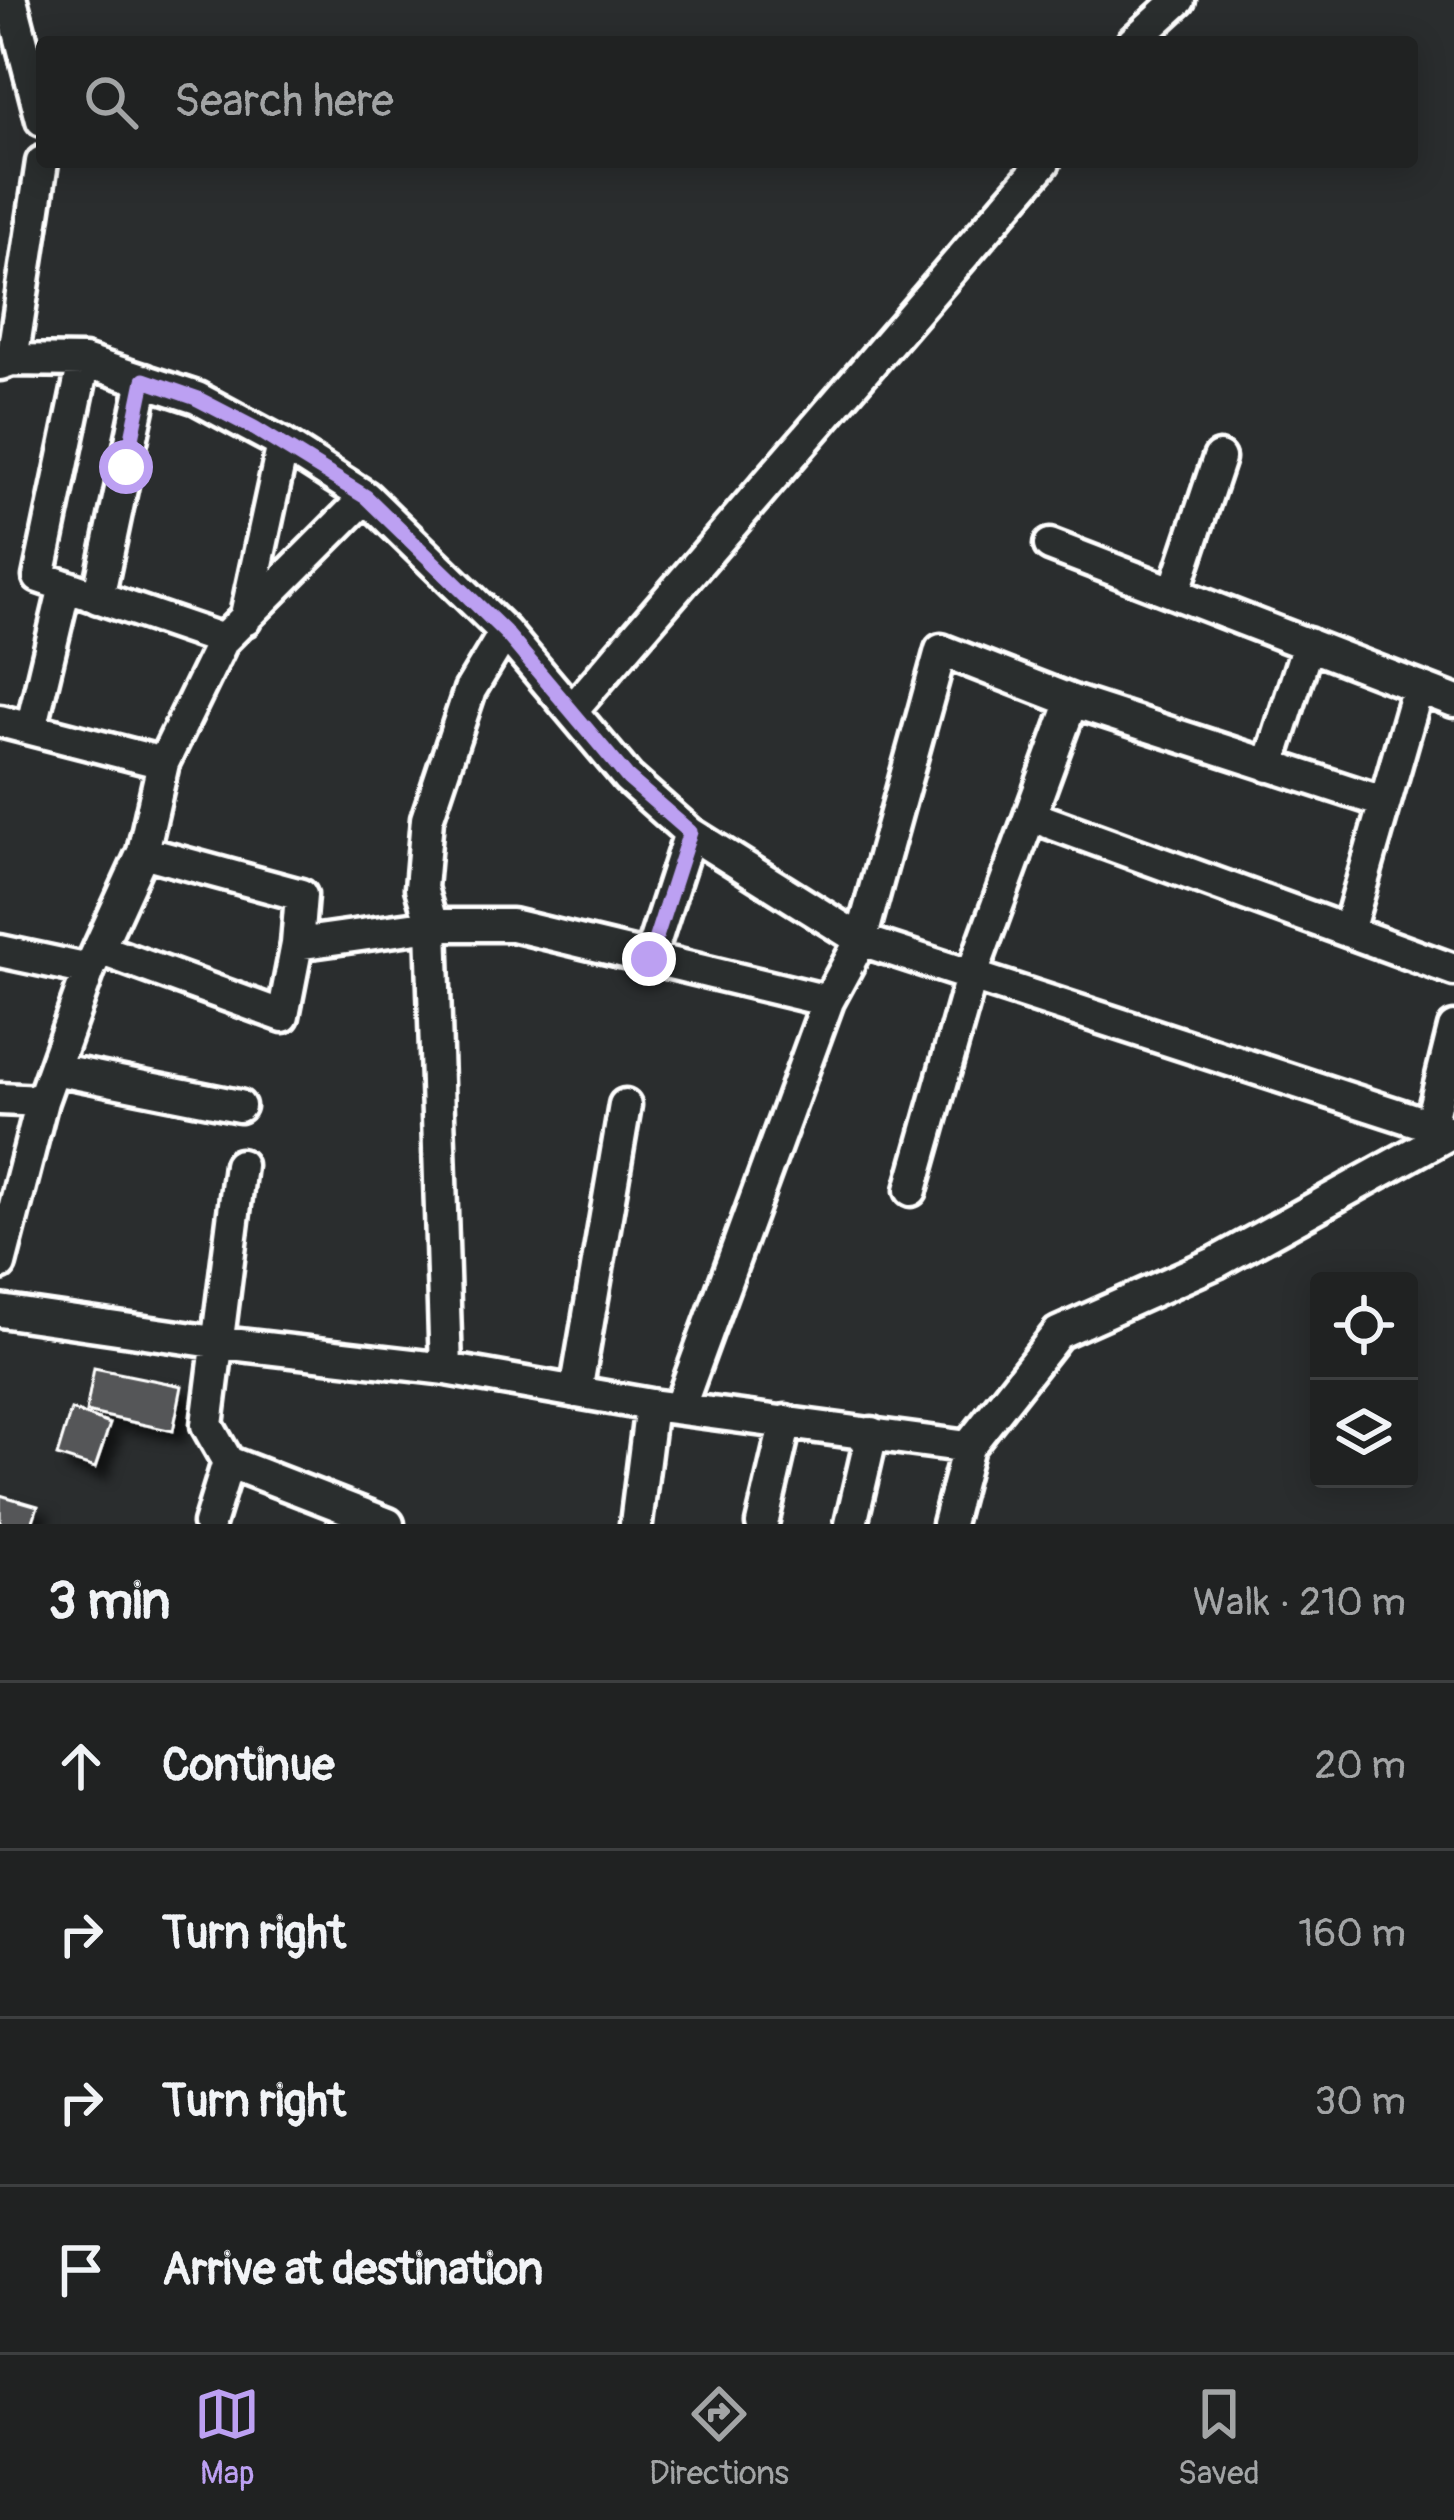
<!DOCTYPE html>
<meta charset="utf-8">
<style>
body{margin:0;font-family:Pangolin,sans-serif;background:#2d2f2f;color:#f1f3f6}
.controls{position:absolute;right:36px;bottom:36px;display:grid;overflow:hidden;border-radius:12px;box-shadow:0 6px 30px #0003}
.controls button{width:108px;height:108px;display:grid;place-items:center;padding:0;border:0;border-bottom:3px solid #3d3f40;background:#202222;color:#f1f3f6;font:60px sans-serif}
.stop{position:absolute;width:36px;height:36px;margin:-27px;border:9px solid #bca0f2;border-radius:50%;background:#fff}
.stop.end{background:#bca0f2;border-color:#fff;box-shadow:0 3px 12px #0008}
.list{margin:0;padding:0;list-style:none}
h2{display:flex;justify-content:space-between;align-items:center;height:156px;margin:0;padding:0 48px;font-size:51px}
h2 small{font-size:39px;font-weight:400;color:#a2a4a5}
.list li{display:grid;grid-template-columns:78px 1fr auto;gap:36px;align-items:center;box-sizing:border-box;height:168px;padding:0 48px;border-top:3px solid #3d3f40}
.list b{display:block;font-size:45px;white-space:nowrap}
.list em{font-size:39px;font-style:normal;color:#a2a4a5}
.icon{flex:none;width:66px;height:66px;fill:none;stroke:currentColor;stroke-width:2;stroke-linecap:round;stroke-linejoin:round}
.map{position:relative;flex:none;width:1454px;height:1524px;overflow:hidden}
.search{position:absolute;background:#202222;box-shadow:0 6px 30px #0003;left:36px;right:36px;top:36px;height:132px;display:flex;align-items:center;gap:30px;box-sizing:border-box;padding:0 42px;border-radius:12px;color:#a2a4a5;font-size:45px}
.sheet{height:828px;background:#202222}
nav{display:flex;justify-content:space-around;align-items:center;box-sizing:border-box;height:168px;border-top:3px solid #3d3f40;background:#202222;font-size:33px;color:#a2a4a5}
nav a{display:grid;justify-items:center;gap:6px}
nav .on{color:#bca0f2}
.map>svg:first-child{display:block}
</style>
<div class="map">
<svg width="1454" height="1524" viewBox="0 0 1454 1524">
<defs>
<filter id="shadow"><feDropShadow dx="11" dy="11" stdDeviation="6" flood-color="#0009"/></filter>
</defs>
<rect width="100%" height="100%" fill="#2a2d2e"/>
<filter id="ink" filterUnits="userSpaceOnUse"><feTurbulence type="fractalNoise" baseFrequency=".00833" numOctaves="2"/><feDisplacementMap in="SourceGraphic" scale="24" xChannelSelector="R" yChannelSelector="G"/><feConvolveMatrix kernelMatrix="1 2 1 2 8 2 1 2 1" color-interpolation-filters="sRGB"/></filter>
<g filter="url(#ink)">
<path fill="#555758" stroke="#fff" stroke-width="3" filter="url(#shadow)" d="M94,1368L182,1386L173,1431L86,1412Z
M71,1410L110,1424L95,1468L57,1456Z
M0,1495L38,1506L32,1524H0Z"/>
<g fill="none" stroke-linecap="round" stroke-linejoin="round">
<g stroke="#fff" stroke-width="39">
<path id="street" d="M11,0L42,120
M1133,42L1179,0
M12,360L42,162
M84,361L39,577L223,640
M0,364L12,360L84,361L197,398L283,444L366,497L505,632L628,778L690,833L861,940L1454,1133
M1050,545L1454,701
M1174,593L1219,458
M98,598L144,380
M245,620L283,444
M573,709L1044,162
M0,721L163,763
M31,729L65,586
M1269,766L1308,644
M1031,816L1454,970
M1348,931L1418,687
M297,944L432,925H512L828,1001
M99,949L283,1016L297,944L301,895L143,852
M0,951L89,970
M649,959L690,833
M54,1069L239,1106
M0,1099L42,1101
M1430,1125L1454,1028
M911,1190L971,977L1072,701
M0,1264L42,1101L89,970L143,852L163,763L223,640L366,497
M0,1311L214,1342L446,1369L651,1405L968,1447
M446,1369L432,925L421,888L427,819L470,690L505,632
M576,1392L625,1105
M680,1406L828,1001L861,940L941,650L1072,701L1383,802
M228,1462L388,1524
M209,1524L228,1462L207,1425L240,1165
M636,1524L651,1405
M762,1524L786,1421
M851,1524L872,1433
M948,1524L968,1447L1058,1333L1217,1262L1454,1131"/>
</g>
<use href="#street" stroke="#2a2d2e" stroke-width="30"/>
</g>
</g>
<g fill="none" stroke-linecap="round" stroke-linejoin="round" filter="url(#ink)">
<path stroke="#bca0f2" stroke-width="15" d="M126,467L144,380L196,398L254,428L366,497L505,632L628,778L690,832L649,959"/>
</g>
</svg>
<div class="controls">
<button><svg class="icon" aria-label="locate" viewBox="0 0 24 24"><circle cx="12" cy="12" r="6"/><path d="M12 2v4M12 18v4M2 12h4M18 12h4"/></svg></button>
<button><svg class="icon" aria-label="layers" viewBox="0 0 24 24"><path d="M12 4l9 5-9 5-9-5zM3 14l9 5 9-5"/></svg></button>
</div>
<div class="stop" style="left:126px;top:467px"></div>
<div class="stop end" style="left:649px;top:959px"></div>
<div class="search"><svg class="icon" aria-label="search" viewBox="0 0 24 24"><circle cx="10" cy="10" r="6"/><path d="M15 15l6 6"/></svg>Search here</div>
</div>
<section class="sheet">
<h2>3 min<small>Walk · 210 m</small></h2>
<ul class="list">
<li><svg class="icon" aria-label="ahead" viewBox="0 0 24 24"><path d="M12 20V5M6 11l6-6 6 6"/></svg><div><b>Continue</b></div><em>20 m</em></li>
<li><svg class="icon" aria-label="right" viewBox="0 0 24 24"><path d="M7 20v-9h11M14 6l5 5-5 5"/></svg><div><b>Turn right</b></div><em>160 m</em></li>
<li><svg class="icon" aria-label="right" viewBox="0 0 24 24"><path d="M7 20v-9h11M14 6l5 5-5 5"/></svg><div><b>Turn right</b></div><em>30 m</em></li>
<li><svg class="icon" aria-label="arrive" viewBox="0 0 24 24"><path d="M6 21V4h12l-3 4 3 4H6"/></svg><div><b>Arrive at destination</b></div></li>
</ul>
</section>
<nav>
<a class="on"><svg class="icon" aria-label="map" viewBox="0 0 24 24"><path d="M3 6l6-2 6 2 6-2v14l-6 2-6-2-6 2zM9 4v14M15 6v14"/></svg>Map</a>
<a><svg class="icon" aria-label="directions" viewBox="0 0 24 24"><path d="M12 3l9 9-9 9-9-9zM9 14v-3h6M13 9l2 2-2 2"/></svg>Directions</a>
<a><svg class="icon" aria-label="saved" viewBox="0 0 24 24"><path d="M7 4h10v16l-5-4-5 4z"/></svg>Saved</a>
</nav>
